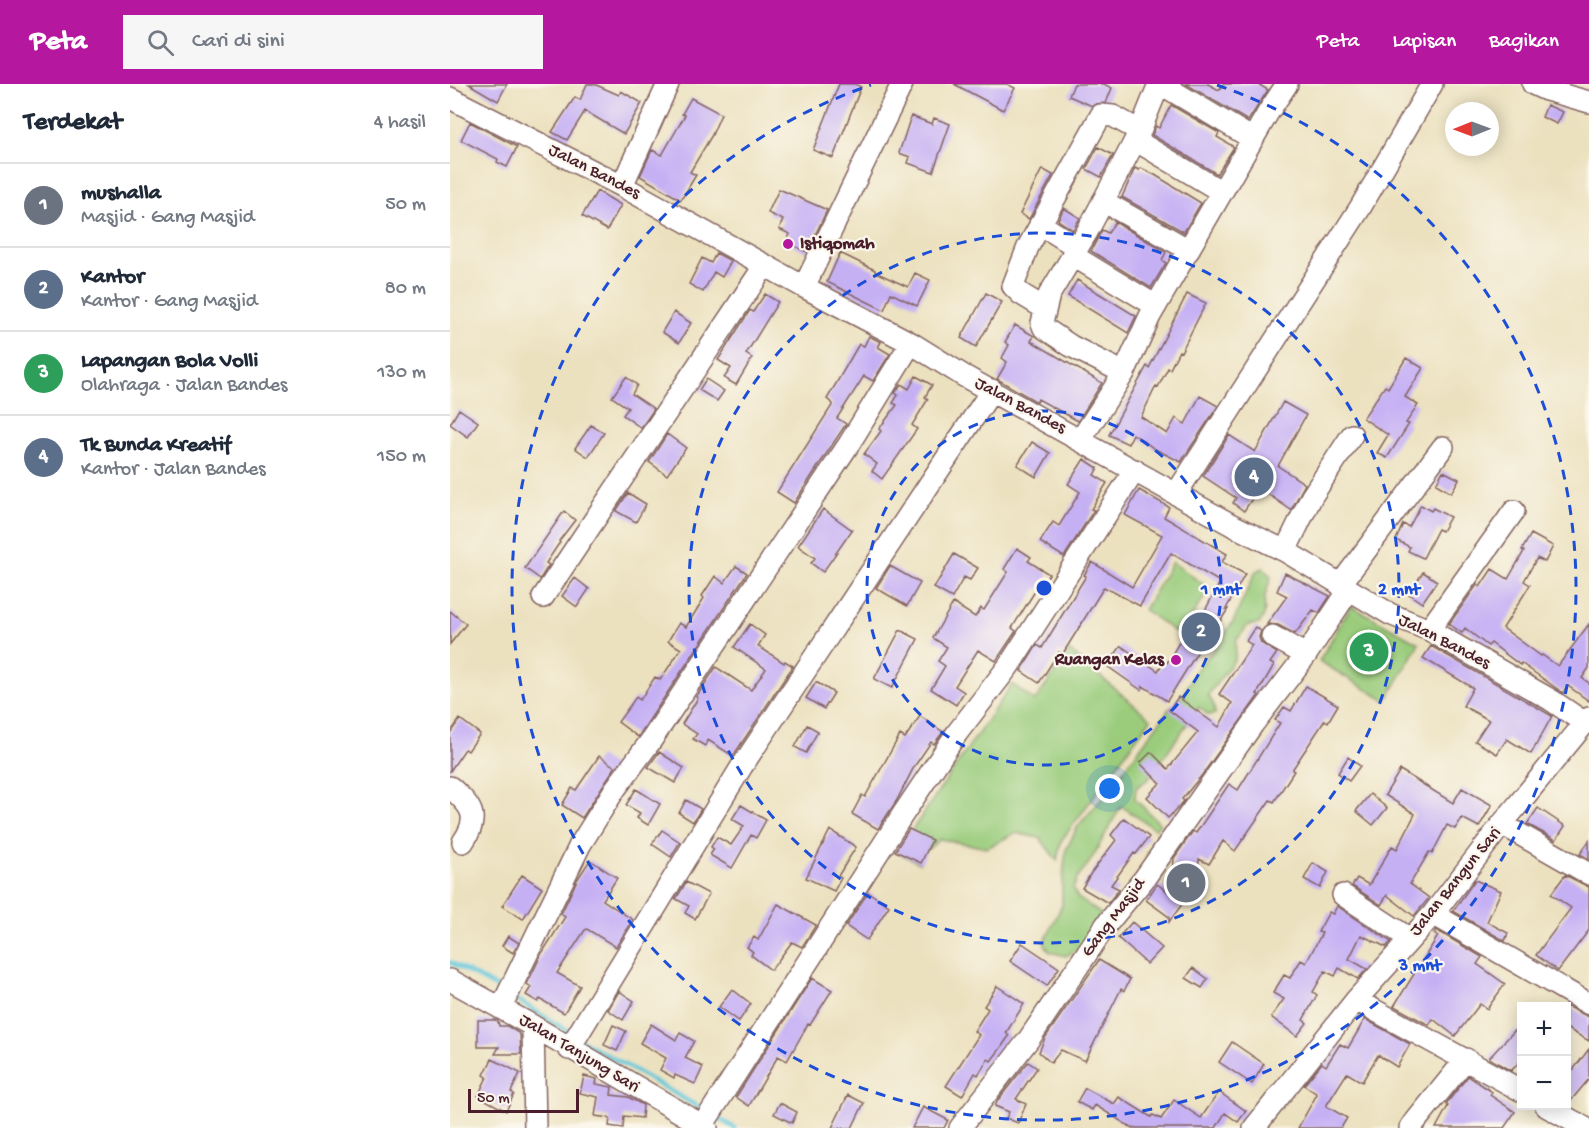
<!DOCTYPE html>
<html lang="id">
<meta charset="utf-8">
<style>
body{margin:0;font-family:"Gochi Hand",sans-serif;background:#f6f6f7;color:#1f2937}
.controls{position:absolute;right:18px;bottom:18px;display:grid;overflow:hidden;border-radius:0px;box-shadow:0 3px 15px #0003}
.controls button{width:54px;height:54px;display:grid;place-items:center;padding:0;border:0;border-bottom:2px solid #e0e1e3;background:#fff;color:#1f2937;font:30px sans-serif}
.compass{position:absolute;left:995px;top:18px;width:54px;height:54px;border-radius:50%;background:#fff;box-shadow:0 3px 15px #0003;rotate:269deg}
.scale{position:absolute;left:18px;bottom:15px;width:111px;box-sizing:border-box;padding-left:6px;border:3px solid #4a1f2b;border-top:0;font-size:16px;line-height:21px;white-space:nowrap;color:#4a1f2b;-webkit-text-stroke:4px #fbf7ec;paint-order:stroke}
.you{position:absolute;left:660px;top:705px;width:21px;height:21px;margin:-15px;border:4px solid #fff;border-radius:50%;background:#1a73e8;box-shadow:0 0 0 9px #1a73e833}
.badge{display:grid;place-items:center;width:39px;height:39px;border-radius:50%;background:#b5179e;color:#fff;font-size:20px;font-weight:700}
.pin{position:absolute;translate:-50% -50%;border:3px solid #fff;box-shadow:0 2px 6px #0006}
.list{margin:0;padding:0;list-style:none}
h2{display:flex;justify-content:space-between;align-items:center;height:78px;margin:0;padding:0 24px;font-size:26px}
h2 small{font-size:20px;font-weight:400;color:#747a83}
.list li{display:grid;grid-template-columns:39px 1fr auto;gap:18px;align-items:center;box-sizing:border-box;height:84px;padding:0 24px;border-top:2px solid #e0e1e3}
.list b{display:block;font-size:22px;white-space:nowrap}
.list p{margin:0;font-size:20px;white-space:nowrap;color:#747a83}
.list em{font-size:20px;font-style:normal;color:#747a83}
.icon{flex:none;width:33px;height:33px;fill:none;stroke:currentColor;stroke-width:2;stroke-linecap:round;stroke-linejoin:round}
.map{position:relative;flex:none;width:1139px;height:1044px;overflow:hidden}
header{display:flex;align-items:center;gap:36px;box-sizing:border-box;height:84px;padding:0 30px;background:#b5179e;color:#fff}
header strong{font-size:28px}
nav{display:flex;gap:33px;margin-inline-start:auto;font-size:21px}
.search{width:420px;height:54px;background:#f6f6f7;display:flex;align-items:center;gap:15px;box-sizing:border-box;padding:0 21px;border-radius:0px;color:#747a83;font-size:22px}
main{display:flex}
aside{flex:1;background:#fff}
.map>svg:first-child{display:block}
</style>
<header>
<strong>Peta</strong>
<div class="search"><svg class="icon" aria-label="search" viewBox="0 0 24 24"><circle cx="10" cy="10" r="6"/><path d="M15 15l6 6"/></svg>Cari di sini</div>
<nav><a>Peta</a><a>Lapisan</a><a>Bagikan</a></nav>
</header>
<main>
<aside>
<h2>Terdekat<small>4 hasil</small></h2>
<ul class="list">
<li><span class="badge" style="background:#6b7280">1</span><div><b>mushalla</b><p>Masjid · Gang Masjid</p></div><em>50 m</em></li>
<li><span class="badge" style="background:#5c6f8a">2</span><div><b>Kantor</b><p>Kantor · Gang Masjid</p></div><em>80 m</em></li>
<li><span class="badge" style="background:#2e9e5b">3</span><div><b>Lapangan Bola Volli</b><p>Olahraga · Jalan Bandes</p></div><em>130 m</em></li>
<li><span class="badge" style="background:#5c6f8a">4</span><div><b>Tk Bunda Kreatif</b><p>Kantor · Jalan Bandes</p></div><em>150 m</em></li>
</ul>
</aside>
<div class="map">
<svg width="1139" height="1044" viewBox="0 0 1139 1044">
<rect width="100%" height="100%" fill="#fbf7ec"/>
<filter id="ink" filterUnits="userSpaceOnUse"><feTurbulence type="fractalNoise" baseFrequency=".0167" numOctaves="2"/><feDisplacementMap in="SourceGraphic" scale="12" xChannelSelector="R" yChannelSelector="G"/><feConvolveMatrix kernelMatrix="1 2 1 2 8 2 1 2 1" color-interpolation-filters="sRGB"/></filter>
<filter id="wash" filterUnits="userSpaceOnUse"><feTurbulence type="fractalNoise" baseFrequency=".008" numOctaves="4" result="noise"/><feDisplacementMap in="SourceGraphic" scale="24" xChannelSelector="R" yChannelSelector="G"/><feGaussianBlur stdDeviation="1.35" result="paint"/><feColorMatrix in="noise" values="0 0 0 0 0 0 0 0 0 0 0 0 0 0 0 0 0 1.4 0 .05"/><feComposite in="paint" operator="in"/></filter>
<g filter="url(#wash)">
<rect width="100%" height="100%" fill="#ece1bf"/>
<path fill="#9acc7c" stroke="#727654" stroke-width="1.5" d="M722,478L760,505L729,551L694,526Z
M813,484L821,493C820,499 816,506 815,512C813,524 818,528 809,540L798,541L786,557L785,575L758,611L764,621L765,630L758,631L749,623L698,695L686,704L685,715L710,740L705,745L671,722L641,776L627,795L623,805L628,814L651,830L631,863L616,872L600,868L594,859L612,821V801L616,766L628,742L657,709L719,625L731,614L747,585L767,562L784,536L806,487Z
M901,522L969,559L936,617L869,577Z
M620,567L701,635L611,757L607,777L590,754L565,749L537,764L490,755L472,770L469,779L447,768L562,600L585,617Z"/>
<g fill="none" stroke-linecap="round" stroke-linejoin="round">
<path stroke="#5ec7da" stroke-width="4.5" d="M0,878L53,907
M63,913L122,950
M131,956L254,1026
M264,1032L285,1044"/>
</g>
<g id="blocks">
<path fill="#c6b0f4" d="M19,0H57L48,17Z
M137,0H144L169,11L171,7L192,19L174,50L135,27L117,56L102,48L125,13L130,16Z
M389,0H405L411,3L383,74L363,66Z
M504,0H557L565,4L553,26Z
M624,0H654L662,4L656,19L646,20L642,22L619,12Z
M736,0H758L769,6L773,0H808L818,6L798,37Z
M241,14L271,30L262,51L240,88L246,91L231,116L190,92L202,66L212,71L235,31L232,30Z
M721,21L769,49L767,53L784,63L767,90L702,51L706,42L709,44Z
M1097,21L1113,28L1107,40L1092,33Z
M461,32L482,40L484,34L500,40L483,88L458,79L460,73L449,69Z
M20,38L67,63L57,83L47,78L48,75L11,56Z
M648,63L663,71L651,93L636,85Z
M685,84L689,86L691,84L705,91L751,119L734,148L672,113Z
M592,85L603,91L579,135L570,130Z
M329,105L377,126L357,168L336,158L340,150L329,145L333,136L318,129Z
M147,107L171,121L157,146L132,132Z
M614,124L630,134L623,146L608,136Z
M665,138L716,168L712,176L716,179L701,204L641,167L652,146L658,149Z
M266,169L281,177L272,193L264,188L253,208L239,200L252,174L261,179Z
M390,169L425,186V188L458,203L465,189L480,196L467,222L441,209L434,226L377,198Z
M627,196L686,232L678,249L618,212Z
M536,209L552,218L526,263L511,254Z
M315,210L328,218L296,270L302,274L286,301L274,294L281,284L268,276L300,226L303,228Z
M737,210L756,219L731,268L729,267L720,285L718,284L708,303L706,302L691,333L717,350L726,334L735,340L750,312L768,322L731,378L705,365L683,350L678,360L659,351L697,282L699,284Z
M224,228L241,239L229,259L212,248Z
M565,241L584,252L581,257L652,299L628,337L588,315L587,318L547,295L557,278L552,274L559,261L555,258Z
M419,252L431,258L428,263L440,270L423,297L414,292L387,334L396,340L344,419L327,408L383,320L377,315L409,260L414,262Z
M956,274L973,284L955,313L968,321L956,339L959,340L937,374L927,369L938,351L913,334L935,302L938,304Z
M466,292L482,301L475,313L478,315L462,341L467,345L432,395L422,387L427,380L414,370L431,347L429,345L447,321L443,319L448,311L445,309L451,300L459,305Z
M176,293L187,301L182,310L204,325L191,344L173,331L178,324L162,313Z
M256,295L274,307L267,317L249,306Z
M833,318L856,331L828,382L855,400L841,426L809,404L794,427L783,419L786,414L753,392L779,351L805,368Z
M9,325L28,338L18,353L0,340Z
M141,341L154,349L138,373L125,364Z
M217,350L236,364L217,391L199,378Z
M582,358L600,369L586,393L567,381Z
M634,375L648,384L644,391L657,399L641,425L644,426L614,473L590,458L603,438L609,442L630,408L618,400Z
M993,387L1009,395L1001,409L986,400Z
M689,406L719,423L714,433L777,470L772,478L795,490L776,525H778L755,561L753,559L717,617L693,602L691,606L657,582L671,562L708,587L714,577L717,579L734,550L736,552L748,535L750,536L770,498L721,469L690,522L654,503L612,571L609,568L589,599L571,587L587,561L592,564L636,492L634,491L642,478L682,503L712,451L675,431Z
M178,409L196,420L186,438L166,427Z
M971,421L981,427L983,424L1000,433L992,447L988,445L973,474L958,467L960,463L946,456L953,440L959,443Z
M373,425L402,446L373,488L361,479L365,474L348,462Z
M114,427L125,436L109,457L110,458L96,479L99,481L90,495L75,484Z
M1081,450L1103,462L1095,478L1087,474L1074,497L1080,501L1053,544L1091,572L1092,571L1108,582L1139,540V584L1132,594L1139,599V617L1118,602L1113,609L1071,579L1070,581L1041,559L1038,562L1015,544L1012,549L999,540L1027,501L1030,503L1042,485L1058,495L1074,467L1072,466Z
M567,464L581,473L578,477L599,490L590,505L587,504L562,544L566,547L546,577L528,566L505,602L514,608L506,621L481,605L495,582L488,577L497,563L483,554L503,519L525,533L531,524L534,526L558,488L554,485Z
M504,470L528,484L520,496L514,493L502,514L484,504Z
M286,482L297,489L188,653L168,638L186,613L190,616L205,593L210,596L231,565L218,557L229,539L236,543L254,514L252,512L265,492L274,499Z
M440,482L470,499L457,522L426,504Z
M973,488L987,497L972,519L959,510Z
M835,489L880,512L869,529L863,526L845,550L828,541L817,540L837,512L827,507Z
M125,494L139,505L127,523L112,512Z
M0,527L16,540L0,560Z
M300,540L315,551L308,562L334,579L335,577L343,582L283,672L258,656L255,662L243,655L247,650L232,640L248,614L246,613L266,583L301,606L316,585L284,563Z
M805,543L811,547L809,553L811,559L827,569L820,579L824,581L807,610L809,611L752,691L732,715L734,717L729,723L718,734L697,713L710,699L690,679L701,668L718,685L748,648L719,626L728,613L769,643L782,619L769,610L802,561L796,557Z
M450,546L468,555L442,604L424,595Z
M981,562L1102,632L1081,670L1057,655L1047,670L1025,657L1039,636L1013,622L1023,604L973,574Z
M366,598L384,609L374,625L356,614Z
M856,602L888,621L878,638L875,636L842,686L844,687L824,718L820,716L785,767L773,757L759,780L749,775L747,809L741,808L719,838V833L696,816L707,800L721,810L724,774L743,747L746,749L779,700L788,706L830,639L825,636L834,623L841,627Z
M470,632L493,648L484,660L481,658L464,683L447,716L428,745L402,730L412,711L415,713L450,651L455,654Z
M10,635L30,650L18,667L15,665L0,687V649Z
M357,641L368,647L356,669L345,663Z
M209,668L234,684L225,699L198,683Z
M149,672L165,683L132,734L112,721L122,704L126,706Z
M898,673L910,682L899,697L888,689Z
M950,686L1003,719L1012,704L1042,721L1029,743L1012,734L1005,745L997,741L982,770L979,768L960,800L979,814L964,832L937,811L931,821L902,802L907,794L919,801L942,762L947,765L965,730L935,711Z
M186,705L210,720L198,741L187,734L190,729L176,721Z
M920,710L937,724L923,741L906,727Z
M236,716L251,725L243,738L229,729Z
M291,721L316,736L306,754L301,751L282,784L260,771L264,765L261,763L267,753L281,761L294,742L282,735Z
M1088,724L1115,742L1106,756L1077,740Z
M674,734L699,753L686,770L684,769L661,801L669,805L658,819L632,804L641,789L666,756L661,751Z
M459,745L482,756L471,779L445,767Z
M212,746L230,758L221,773L202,760Z
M380,746L406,763L388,792L391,794L384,807L356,794Z
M1139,757V775L1130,770Z
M140,776L167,794L153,816L183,836L166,863L137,845L135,846L107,889L130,902L114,929L90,915L88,918L76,911L81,903L77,900L92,869L115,833L111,830L127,796Z
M863,779L878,788L870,804L854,795Z
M72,791L92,804L73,835L52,822Z
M1115,791L1139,803V846L1108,887L1086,871L1121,824L1101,810Z
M1025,796L1051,807L1037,838L1058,849L1055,857L1003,827Z
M236,798L259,810L245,835L235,829L239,822L226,815Z
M418,808L439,822L417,856L396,842Z
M328,820L366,841L352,863L342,858L321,886L301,871L303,868L297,863L304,853L308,856Z
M887,822L941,858L936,863L911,851L899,875L917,885L908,895L889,884L885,892L875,887L863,908L867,911L853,936L857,939L847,952L821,933L834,915L823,909L834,891L840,894L851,876L856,879L872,849L868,848L879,828L883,830Z
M682,838L712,864L697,880L668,854Z
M986,846L1032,873L1027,880L1055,900L1037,925L1030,920L1005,952L983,935L979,941L944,922L988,852L984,850Z
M58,852L69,859L63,869L52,862Z
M572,859L609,884L597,902L560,877Z
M649,876L680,895L674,907L671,905L635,977L611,966L601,979L589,968L595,954Z
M743,884L758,895L752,904L736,894Z
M362,894L382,906L360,941L358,940L337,977L328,972L299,1022L286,1013Z
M547,902L574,920L556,949L559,952L550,965L541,977L538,975L528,991L525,989L512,1012L496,1002L529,951L524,947L538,925L534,922Z
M282,905L301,920L289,937L269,923Z
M169,907L184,917L173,936L158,926Z
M1116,922L1139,933V957L1116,944Z
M915,935L960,960L947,983L928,971L912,998L897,989L876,1022L897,1034L891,1044H848L867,1010L854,1001L872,979L876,982L890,960L898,964Z
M28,936H45L48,937L49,942H57L70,950L71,970H45L49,963H28Z
M201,940L226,956L230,949L244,957L235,974L253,983L245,1000L225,991L224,994L210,986L216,974L190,959Z
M163,941L176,947L167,967L154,961Z
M1065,946L1071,951V976L1061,987L1039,974Z
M782,958L814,980L802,1000L769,978Z
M1139,965V995L1118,1020L1116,1019V980L1123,986Z
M42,975L70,989L61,1008L64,1010L56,1027L28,1012L37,993L34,991Z
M578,978L587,984L566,1015L576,1020L568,1039L556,1034L559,1028L545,1022L548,1016Z
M134,992L147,995L146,1000L162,1003L161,1011L178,1013L193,1021L192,1034L174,1032L173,1044L159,1042L160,1034L145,1032L148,1013L130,1009Z
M1018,992L1042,1008L1040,1011L1065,1028L1054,1044H986L998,1022L996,1020Z
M635,1004L664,1020L669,1013L701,1033L703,1031L711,1035L724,1016L751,1034L769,1008L796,1027L788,1038L775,1029L766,1044H682L645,1021L642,1026L627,1018Z
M398,1011L414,1019L402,1044H382Z
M330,1019L347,1028L342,1039L324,1030Z
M473,1023L498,1036L494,1044H462Z"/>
</g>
</g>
<g filter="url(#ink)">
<use href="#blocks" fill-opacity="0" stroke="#83635f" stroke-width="1.5"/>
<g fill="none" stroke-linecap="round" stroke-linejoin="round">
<g stroke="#83635f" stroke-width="24">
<path id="minor" d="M711,0L803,55
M1083,0L1096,6L1139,18
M0,14L172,102L354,203L461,259L514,292L726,410L782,441L835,467L940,530L979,546L1101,616L1135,639
M685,56L772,108
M172,102L218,0
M653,117L739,166
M590,140L627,163
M622,171L706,222
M354,203L452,0
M594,224L571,210L563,202L578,163L651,31L663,32L690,47
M674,289L621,262L594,244L592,239L599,211L637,148L690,47L709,0
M631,355L674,289L700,232L819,27L837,0
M726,410L910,124L982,0
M835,467L862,412L902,351
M890,501L993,363
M93,513L315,181
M979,546L1064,427
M822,552L856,571
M0,703C21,722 31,732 13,758
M1052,740L1139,790
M893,811L960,855
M983,830L1139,920
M0,896L83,942L257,1044
M906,916L1072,1007
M51,924L130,761L165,705L200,658L399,360L461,259
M83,942L85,1044
M119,965L292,682L542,306
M1096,1022L1135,1044
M252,1042L453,730L507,649L558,583L685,386
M510,1044L579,955L656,841L694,795L803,640L856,571L899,506
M804,1044L906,916L983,830L1052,740L1139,634
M960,1044L1016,975"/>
</g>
<use href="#minor" stroke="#fff" stroke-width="21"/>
</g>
</g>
<g fill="none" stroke="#1d4ed8" stroke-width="3" stroke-dasharray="10 8">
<circle cx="594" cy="504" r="177"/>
<circle cx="594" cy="504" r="355"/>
<path d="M767 1A532 532 0 1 1 421 1"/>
</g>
<g fill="#b5179e" stroke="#fbf7ec" stroke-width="2">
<circle cx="338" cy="160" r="6"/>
<circle cx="726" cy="576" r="6"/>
</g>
<g text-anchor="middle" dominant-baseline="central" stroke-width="4.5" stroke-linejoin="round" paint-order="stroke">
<g font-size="18" fill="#4a1f2b" stroke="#fbf7ec">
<text transform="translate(144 88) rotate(27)">Jalan Bandes</text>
<text transform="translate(570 322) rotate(28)">Jalan Bandes</text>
<text transform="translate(994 558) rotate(27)">Jalan Bandes</text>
<text transform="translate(1006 798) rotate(-51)">Jalan Bangun Sari</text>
<text transform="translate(664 834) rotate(-53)">Gang Masjid</text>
<text transform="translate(129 970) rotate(31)">Jalan Tanjung Sari</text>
</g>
<g font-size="18" font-weight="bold" fill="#4a1f2b" stroke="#fbf7ec" text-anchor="start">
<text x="350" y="160">Istiqomah</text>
<text x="714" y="576" text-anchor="end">Ruangan Kelas</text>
</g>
</g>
<circle cx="594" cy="504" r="9" fill="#1d4ed8" stroke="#fbf7ec" stroke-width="3"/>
<g font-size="18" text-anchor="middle" font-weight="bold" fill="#1d4ed8" stroke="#fbf7ec" stroke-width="4.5" stroke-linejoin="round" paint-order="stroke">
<text x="771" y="510">1 mnt</text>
<text x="949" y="510">2 mnt</text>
<text x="970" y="886">3 mnt</text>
</g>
</svg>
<div class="controls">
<button>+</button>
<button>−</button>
</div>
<svg class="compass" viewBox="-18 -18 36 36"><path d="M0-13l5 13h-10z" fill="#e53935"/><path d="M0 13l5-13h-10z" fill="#747a83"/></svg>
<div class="scale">50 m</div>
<div class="you"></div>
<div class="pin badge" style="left:736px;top:799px;background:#6b7280">1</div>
<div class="pin badge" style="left:751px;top:548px;background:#5c6f8a">2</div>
<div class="pin badge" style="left:919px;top:568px;background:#2e9e5b">3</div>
<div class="pin badge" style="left:804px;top:393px;background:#5c6f8a">4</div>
</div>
</main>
